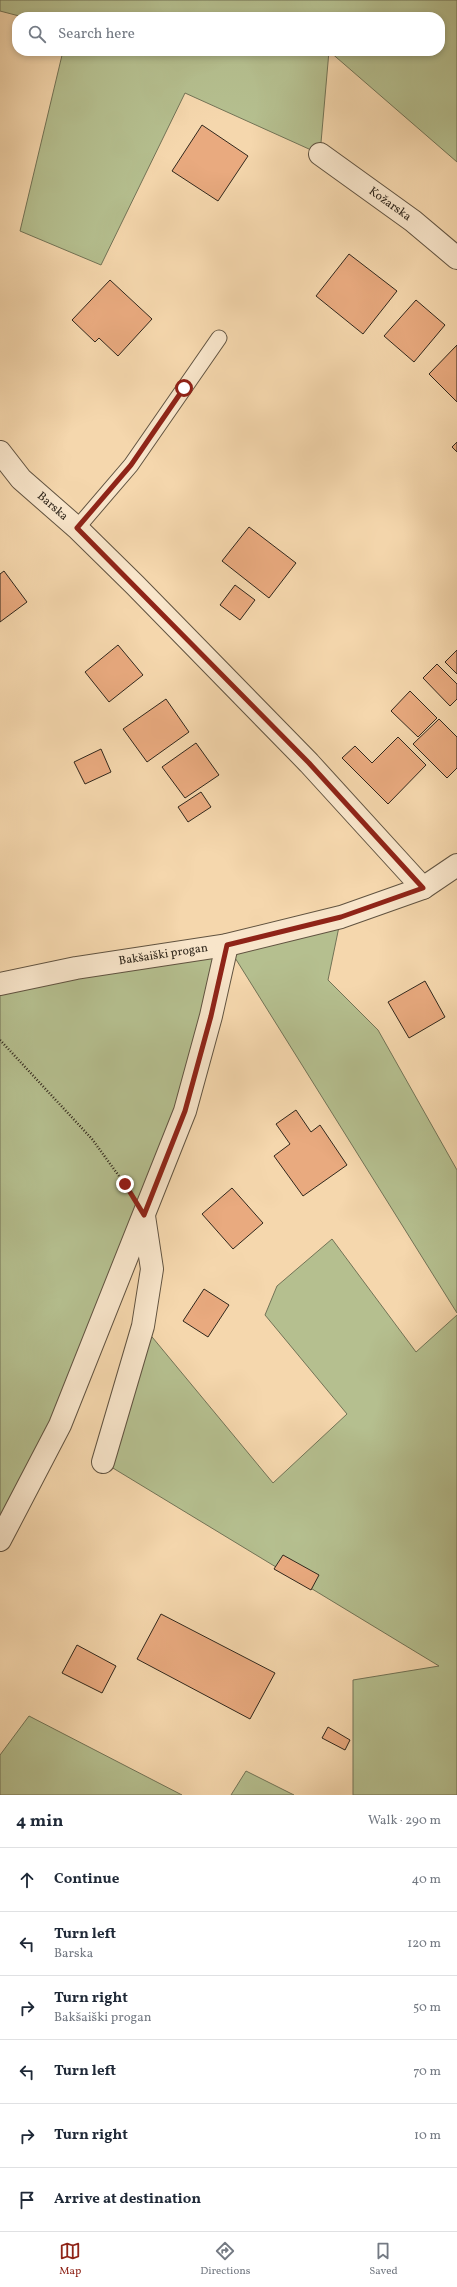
<!DOCTYPE html>
<meta charset="utf-8">
<style>
body{margin:0;font-family:Vollkorn,serif;background:#f6f6f7;color:#1f2937}
.stop{position:absolute;width:12px;height:12px;margin:-9px;border:3px solid #8f2418;border-radius:50%;background:#fff}
.stop.end{background:#8f2418;border-color:#fff;box-shadow:0 1px 4px #0008}
.list{margin:0;padding:0;list-style:none}
h2{display:flex;justify-content:space-between;align-items:center;height:52px;margin:0;padding:0 16px;font-size:17px}
h2 small{font-size:13px;font-weight:400;color:#747a83}
.list li{display:grid;grid-template-columns:26px 1fr auto;gap:12px;align-items:center;box-sizing:border-box;height:64px;padding:0 16px;border-top:1px solid #e0e1e3}
.list b{display:block;font-size:15px;white-space:nowrap}
.list p{margin:0;font-size:13px;white-space:nowrap;color:#747a83}
.list em{font-size:13px;font-style:normal;color:#747a83}
.icon{flex:none;width:22px;height:22px;fill:none;stroke:currentColor;stroke-width:2;stroke-linecap:round;stroke-linejoin:round}
.map{position:relative;flex:none;width:457px;height:1795px;overflow:hidden}
.search{position:absolute;background:#fff;box-shadow:0 2px 6px #0003;left:12px;right:12px;top:12px;height:44px;display:flex;align-items:center;gap:10px;box-sizing:border-box;padding:0 14px;border-radius:16px;color:#747a83;font-size:15px}
.sheet{height:436px;background:#fff}
nav{display:flex;justify-content:space-around;align-items:center;box-sizing:border-box;height:56px;border-top:1px solid #e0e1e3;background:#fff;font-size:11px;color:#747a83}
nav a{display:grid;justify-items:center;gap:2px}
nav .on{color:#8f2418}
.map>svg:first-child{display:block}
</style>
<div class="map">
<svg width="457" height="1795" viewBox="0 0 457 1795">
<rect width="100%" height="100%" fill="#f5d7ad"/>
<filter id="stains"><feTurbulence type="fractalNoise" baseFrequency=".005" numOctaves="4"/><feColorMatrix values="0 0 0 0 .2 0 0 0 0 .09 0 0 0 0 .02 0 0 0 .5 -.17"/></filter>
<radialGradient id="worn" r=".72"><stop offset=".6" stop-color="#630" stop-opacity="0"/><stop offset="1" stop-color="#630" stop-opacity=".3"/></radialGradient>
<path fill="#b5bf8f" stroke="#727356" d="M0,0H457V162L329,51H440V17H23L0,11Z
M63,51H329L320,154L185,93L101,265L20,231Z
M341,917L328,980L378,1030L457,1170V1313L227,945L185,1111L0,1540V984Z
M332,1239L416,1352L457,1315V1795H353V1680L439,1666L103,1462L143,1326L273,1483L347,1414L265,1315L277,1286Z
M29,1716L182,1795H0V1755Z
M246,1771L294,1795H231Z"/>
<path fill="#e9aa7f" stroke="#30271c" d="M202,125L248,156L218,201L172,171Z
M349,254L397,291L363,334L316,296Z
M110,280L152,319L118,356L99,338L95,342L72,320Z
M416,300L445,325L414,362L384,336Z
M457,345V402L429,374Z
M457,442V452L452,447Z
M249,527L296,563L269,598L222,561Z
M4,571L27,602L0,622V574Z
M235,585L255,600L240,620L220,605Z
M118,645L143,675L109,702L85,672Z
M457,650V674L445,662Z
M437,664L457,684V699L450,706L423,678Z
M410,691L437,718L418,737L391,711Z
M166,699L189,732L147,762L123,729Z
M439,719L457,737V768L447,778L413,744Z
M398,737L426,765L388,804L342,758L355,746L372,763Z
M196,743L219,775L185,798L162,767Z
M101,749L111,772L85,784L74,762Z
M201,792L211,807L188,822L178,807Z
M425,981L445,1017L409,1038L388,1002Z
M296,1110L311,1132L320,1125L347,1165L303,1196L274,1156L290,1144L276,1124Z
M232,1188L263,1223L233,1249L202,1214Z
M204,1289L229,1305L208,1337L183,1321Z
M283,1555L319,1575L311,1590L274,1569Z
M161,1614L275,1673L250,1719L137,1659Z
M77,1645L116,1666L102,1693L62,1673Z
M328,1727L350,1740L345,1750L322,1738Z"/>
<g fill="none" stroke-linecap="round" stroke-linejoin="round">
<g stroke="#615340" stroke-width="17">
<path id="lane" d="M77,528L131,465L219,338"/>
</g>
<g stroke="#615340" stroke-width="24">
<g id="street">
<path id="s1" d="M320,154L413,221L457,258"/>
<path id="s2" d="M0,452L21,479L77,528L135,585L309,763L423,888"/>
<path id="s3" d="M0,984L76,968L227,945L341,917L423,888L457,865"/>
<path d="M103,1462L143,1326L152,1269L144,1216"/>
<path d="M0,1540L60,1425L185,1111L211,1016L227,945"/>
</g>
</g>
<path stroke="#30271c" stroke-width="2.5" stroke-dasharray="1 2" stroke-linecap="butt" d="M0,1040L92,1139L127,1187"/>
<use href="#lane" stroke="#f8e5ca" stroke-width="15"/>
<use href="#street" stroke="#f8e5ca" stroke-width="22"/>
</g>
<g fill="none" stroke-linecap="round" stroke-linejoin="round">
<path stroke="#8f2418" stroke-width="5" d="M125,1184L144,1215L185,1111L211,1016L227,945L341,917L423,888L309,763L77,528L131,465L184,388"/>
</g>
<g text-anchor="middle" dominant-baseline="central" stroke-width="3.5" stroke-linejoin="round" paint-order="stroke">
<g font-size="12" fill="#30271c" stroke="#f8e5ca">
<text stroke="none"><textPath href="#s1" startOffset="86">Kožarska</textPath></text>
<text stroke="none"><textPath href="#s2" startOffset="76">Barska</textPath></text>
<text stroke="none"><textPath href="#s3" startOffset="166">Bakšaiški progan</textPath></text>
</g>
</g>
<rect width="100%" height="100%" filter="url(#stains)"/>
<rect width="100%" height="100%" fill="url(#worn)"/>
</svg>
<div class="stop" style="left:184px;top:388px"></div>
<div class="stop end" style="left:125px;top:1184px"></div>
<div class="search"><svg class="icon" aria-label="search" viewBox="0 0 24 24"><circle cx="10" cy="10" r="6"/><path d="M15 15l6 6"/></svg>Search here</div>
</div>
<section class="sheet">
<h2>4 min<small>Walk · 290 m</small></h2>
<ul class="list">
<li><svg class="icon" aria-label="ahead" viewBox="0 0 24 24"><path d="M12 20V5M6 11l6-6 6 6"/></svg><div><b>Continue</b></div><em>40 m</em></li>
<li><svg class="icon" aria-label="left" viewBox="0 0 24 24"><path d="M17 20v-9H6M10 6l-5 5 5 5"/></svg><div><b>Turn left</b><p>Barska</p></div><em>120 m</em></li>
<li><svg class="icon" aria-label="right" viewBox="0 0 24 24"><path d="M7 20v-9h11M14 6l5 5-5 5"/></svg><div><b>Turn right</b><p>Bakšaiški progan</p></div><em>50 m</em></li>
<li><svg class="icon" aria-label="left" viewBox="0 0 24 24"><path d="M17 20v-9H6M10 6l-5 5 5 5"/></svg><div><b>Turn left</b></div><em>70 m</em></li>
<li><svg class="icon" aria-label="right" viewBox="0 0 24 24"><path d="M7 20v-9h11M14 6l5 5-5 5"/></svg><div><b>Turn right</b></div><em>10 m</em></li>
<li><svg class="icon" aria-label="arrive" viewBox="0 0 24 24"><path d="M6 21V4h12l-3 4 3 4H6"/></svg><div><b>Arrive at destination</b></div></li>
</ul>
</section>
<nav>
<a class="on"><svg class="icon" aria-label="map" viewBox="0 0 24 24"><path d="M3 6l6-2 6 2 6-2v14l-6 2-6-2-6 2zM9 4v14M15 6v14"/></svg>Map</a>
<a><svg class="icon" aria-label="directions" viewBox="0 0 24 24"><path d="M12 3l9 9-9 9-9-9zM9 14v-3h6M13 9l2 2-2 2"/></svg>Directions</a>
<a><svg class="icon" aria-label="saved" viewBox="0 0 24 24"><path d="M7 4h10v16l-5-4-5 4z"/></svg>Saved</a>
</nav>
